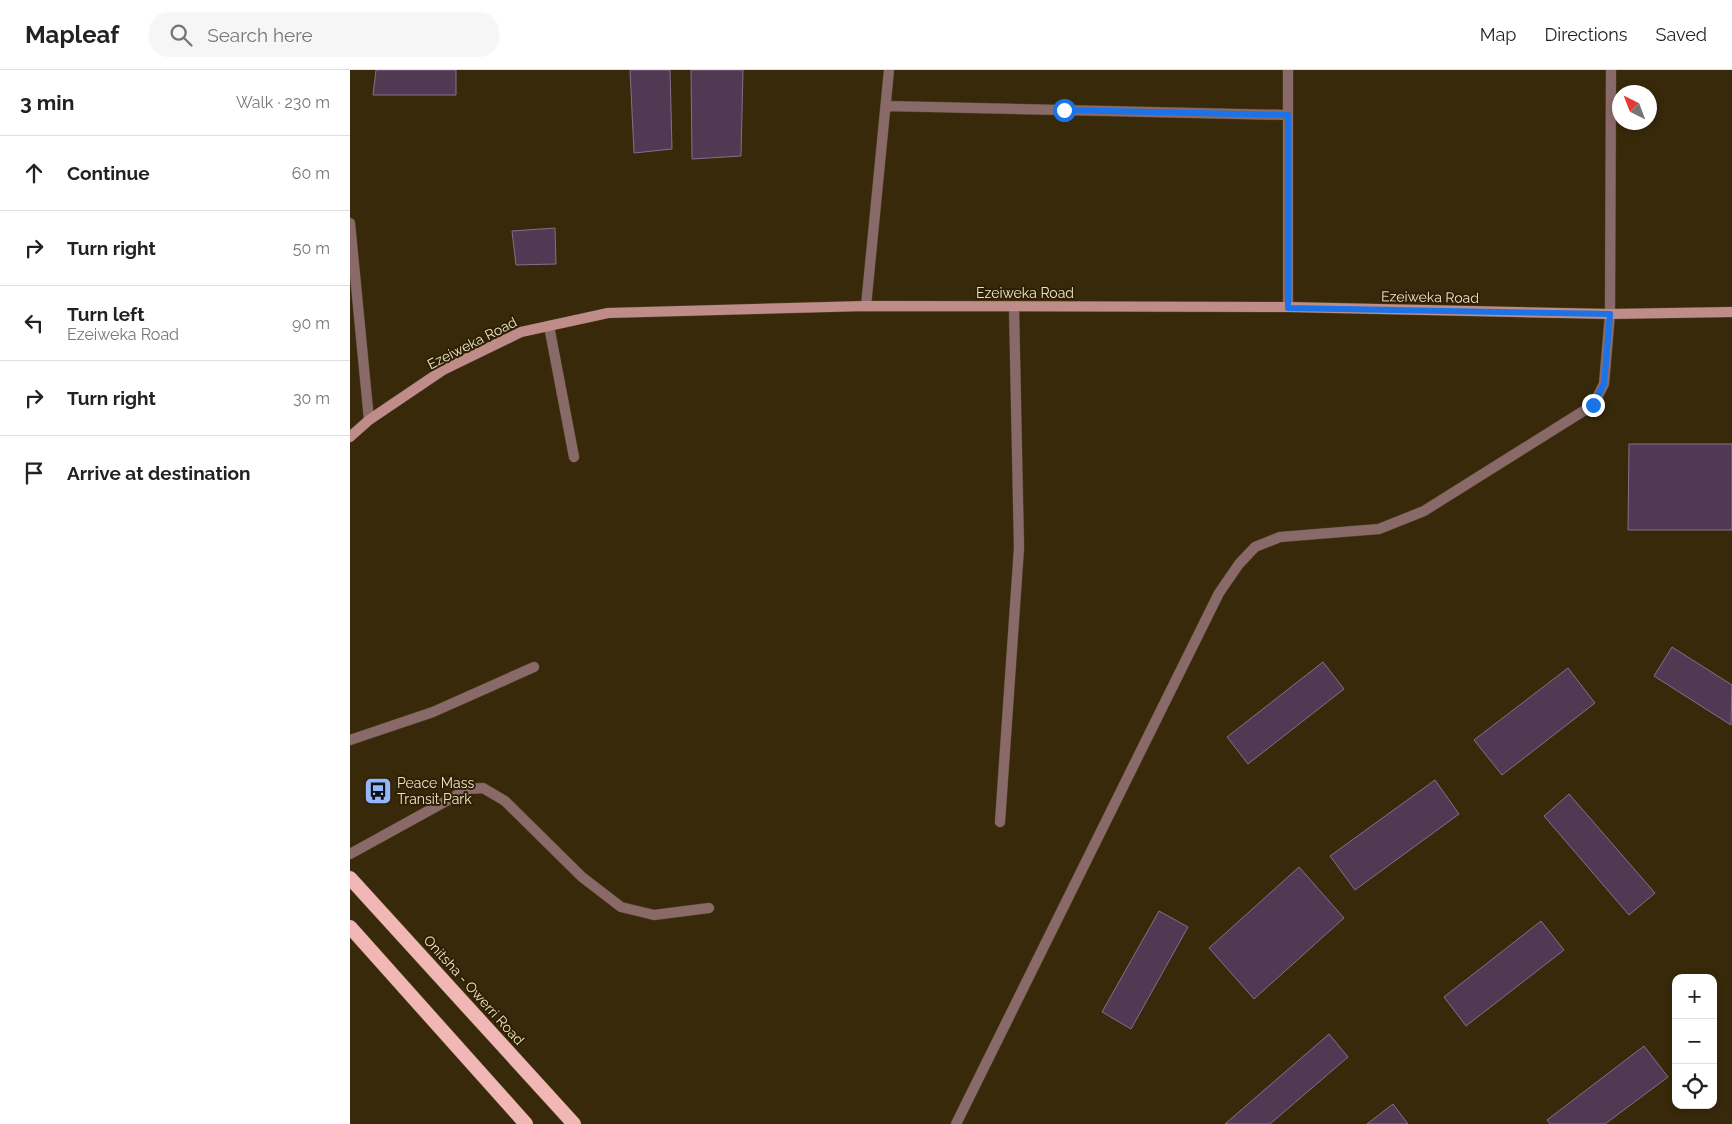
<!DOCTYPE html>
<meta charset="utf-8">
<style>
body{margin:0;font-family:Raleway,sans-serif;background:#f6f6f6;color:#222}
.controls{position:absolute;right:15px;bottom:15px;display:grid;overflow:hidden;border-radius:10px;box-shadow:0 2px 8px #0003}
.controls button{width:45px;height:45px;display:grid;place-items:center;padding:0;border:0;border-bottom:1px solid #e0e0e0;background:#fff;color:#222;font:25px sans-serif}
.compass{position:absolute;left:1262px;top:15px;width:45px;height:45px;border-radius:50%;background:#fff;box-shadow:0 2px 8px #0003;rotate:318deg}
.stop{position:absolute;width:15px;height:15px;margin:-11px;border:4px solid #1a73e8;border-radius:50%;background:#fff}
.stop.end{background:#1a73e8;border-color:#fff;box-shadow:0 1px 5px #0008}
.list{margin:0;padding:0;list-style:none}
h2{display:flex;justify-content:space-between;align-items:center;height:65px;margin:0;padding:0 20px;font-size:21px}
h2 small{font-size:16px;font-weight:400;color:#767676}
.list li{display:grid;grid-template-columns:32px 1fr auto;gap:15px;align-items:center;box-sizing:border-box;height:75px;padding:0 20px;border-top:1px solid #e0e0e0}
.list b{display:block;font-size:19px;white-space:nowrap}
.list p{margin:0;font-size:16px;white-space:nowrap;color:#767676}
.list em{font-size:16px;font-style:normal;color:#767676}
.icon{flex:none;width:28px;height:28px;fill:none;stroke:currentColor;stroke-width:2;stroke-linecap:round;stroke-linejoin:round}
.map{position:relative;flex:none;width:1382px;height:1054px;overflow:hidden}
header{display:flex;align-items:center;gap:30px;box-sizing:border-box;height:70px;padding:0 25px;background:#fff;border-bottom:1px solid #e0e0e0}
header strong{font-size:24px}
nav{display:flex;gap:28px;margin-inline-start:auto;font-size:18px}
.search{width:350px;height:45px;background:#f6f6f6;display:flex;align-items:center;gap:12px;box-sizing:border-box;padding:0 18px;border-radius:20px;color:#767676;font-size:19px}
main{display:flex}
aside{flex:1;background:#fff}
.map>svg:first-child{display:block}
</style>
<header>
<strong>Mapleaf</strong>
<div class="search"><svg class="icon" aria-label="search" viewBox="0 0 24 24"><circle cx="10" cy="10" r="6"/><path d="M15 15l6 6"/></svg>Search here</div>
<nav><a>Map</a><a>Directions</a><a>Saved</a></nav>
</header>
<main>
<aside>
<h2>3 min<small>Walk · 230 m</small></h2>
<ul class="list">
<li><svg class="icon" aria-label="ahead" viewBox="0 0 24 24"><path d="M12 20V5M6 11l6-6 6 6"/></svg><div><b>Continue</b></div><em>60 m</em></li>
<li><svg class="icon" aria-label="right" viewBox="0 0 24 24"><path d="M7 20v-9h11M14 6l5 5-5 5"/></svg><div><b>Turn right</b></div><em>50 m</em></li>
<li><svg class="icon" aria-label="left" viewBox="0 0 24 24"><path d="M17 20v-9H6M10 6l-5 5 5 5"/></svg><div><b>Turn left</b><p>Ezeiweka Road</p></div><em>90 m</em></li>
<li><svg class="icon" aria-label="right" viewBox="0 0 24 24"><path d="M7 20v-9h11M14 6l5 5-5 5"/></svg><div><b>Turn right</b></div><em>30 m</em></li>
<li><svg class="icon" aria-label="arrive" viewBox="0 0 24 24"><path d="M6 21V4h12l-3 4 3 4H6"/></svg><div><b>Arrive at destination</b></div></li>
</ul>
</aside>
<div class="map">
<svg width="1382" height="1054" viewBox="0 0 1382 1054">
<rect width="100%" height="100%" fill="#38290a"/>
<path fill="#503a53" stroke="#876e8a" d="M26,0H106V25H23Z
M280,0H320L322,79L284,83Z
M341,0H393L391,86L342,89Z
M205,158L206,194L166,195L162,161Z
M1279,374H1382V460H1278Z
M1322,577L1382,615L1381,655L1304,606Z
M973,592L994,619L898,694L877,667Z
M1218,598L1245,633L1152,705L1124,670Z
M1085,710L1109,744L1005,820L980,786Z
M1219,724L1305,823L1279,845L1194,746Z
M949,797L994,848L904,929L859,878Z
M809,841L838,857L781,959L752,942Z
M1191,851L1214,880L1116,956L1094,927Z
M979,964L998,987L920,1054H875Z
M1294,976L1318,1007L1255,1054H1200L1197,1050Z
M1043,1034L1058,1054H1017Z"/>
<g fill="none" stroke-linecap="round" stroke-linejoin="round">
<g stroke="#55472a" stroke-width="11">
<path id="service" d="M0,784L118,719L133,718L155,731L232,807L271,837L304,845L359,838"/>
</g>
<g stroke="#55472a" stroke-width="11">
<path id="minor" d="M536,36L938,45
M0,153L19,350
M516,236L539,0
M938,237V0
M199,256L224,387
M0,670L83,642L184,597
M650,752L669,478L664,237
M606,1054L869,523L889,494L905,477L930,467L1029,459L1074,441L1243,335L1254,314L1260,244L1261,0"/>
</g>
<g stroke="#55472a" stroke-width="11">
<path id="secondary" d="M0,367L19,350L93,300L171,262L258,243L516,236L938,237L1260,244L1382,242"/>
</g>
<g stroke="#55472a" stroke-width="15">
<path id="trunk" d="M0,808L224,1054
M0,857L176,1054"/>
</g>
<use href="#service" stroke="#8a6a68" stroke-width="10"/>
<use href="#minor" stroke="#8a6a68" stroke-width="10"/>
<use href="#secondary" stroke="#bf8c89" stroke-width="10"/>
<use href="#trunk" stroke="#f0b7b4" stroke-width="14"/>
</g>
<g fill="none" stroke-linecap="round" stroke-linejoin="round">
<path stroke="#1a73e8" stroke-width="6" d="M714,40L938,45V238L1260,244L1254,314L1243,335"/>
</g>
<defs>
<g id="bus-square" transform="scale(1.4375)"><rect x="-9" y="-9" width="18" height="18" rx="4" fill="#93b7fd" stroke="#2e2001"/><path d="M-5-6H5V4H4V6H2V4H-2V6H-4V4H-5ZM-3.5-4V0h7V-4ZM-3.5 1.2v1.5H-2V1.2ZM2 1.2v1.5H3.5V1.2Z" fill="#111"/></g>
</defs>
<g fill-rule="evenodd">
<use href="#bus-square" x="28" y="721"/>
</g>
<g text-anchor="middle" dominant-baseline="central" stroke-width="4" stroke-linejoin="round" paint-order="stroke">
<g font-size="14" fill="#ede4d3" stroke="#2e2001">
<text x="675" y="223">Ezeiweka Road</text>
<text transform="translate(1080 227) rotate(1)">Ezeiweka Road</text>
<text transform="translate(122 273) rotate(-27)">Ezeiweka Road</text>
<text transform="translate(124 920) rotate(48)">Onitsha - Owerri Road</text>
</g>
<g font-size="14" fill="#ede4d3" stroke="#2e2001" text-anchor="start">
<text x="47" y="713">Peace Mass<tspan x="47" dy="16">Transit Park</tspan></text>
</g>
</g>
</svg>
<div class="controls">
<button>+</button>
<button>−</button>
<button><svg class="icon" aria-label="locate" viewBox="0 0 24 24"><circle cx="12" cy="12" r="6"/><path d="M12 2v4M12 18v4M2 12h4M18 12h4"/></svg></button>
</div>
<svg class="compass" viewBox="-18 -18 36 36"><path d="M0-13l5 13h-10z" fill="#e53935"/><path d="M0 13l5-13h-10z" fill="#767676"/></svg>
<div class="stop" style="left:714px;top:40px"></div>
<div class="stop end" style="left:1243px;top:335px"></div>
</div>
</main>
